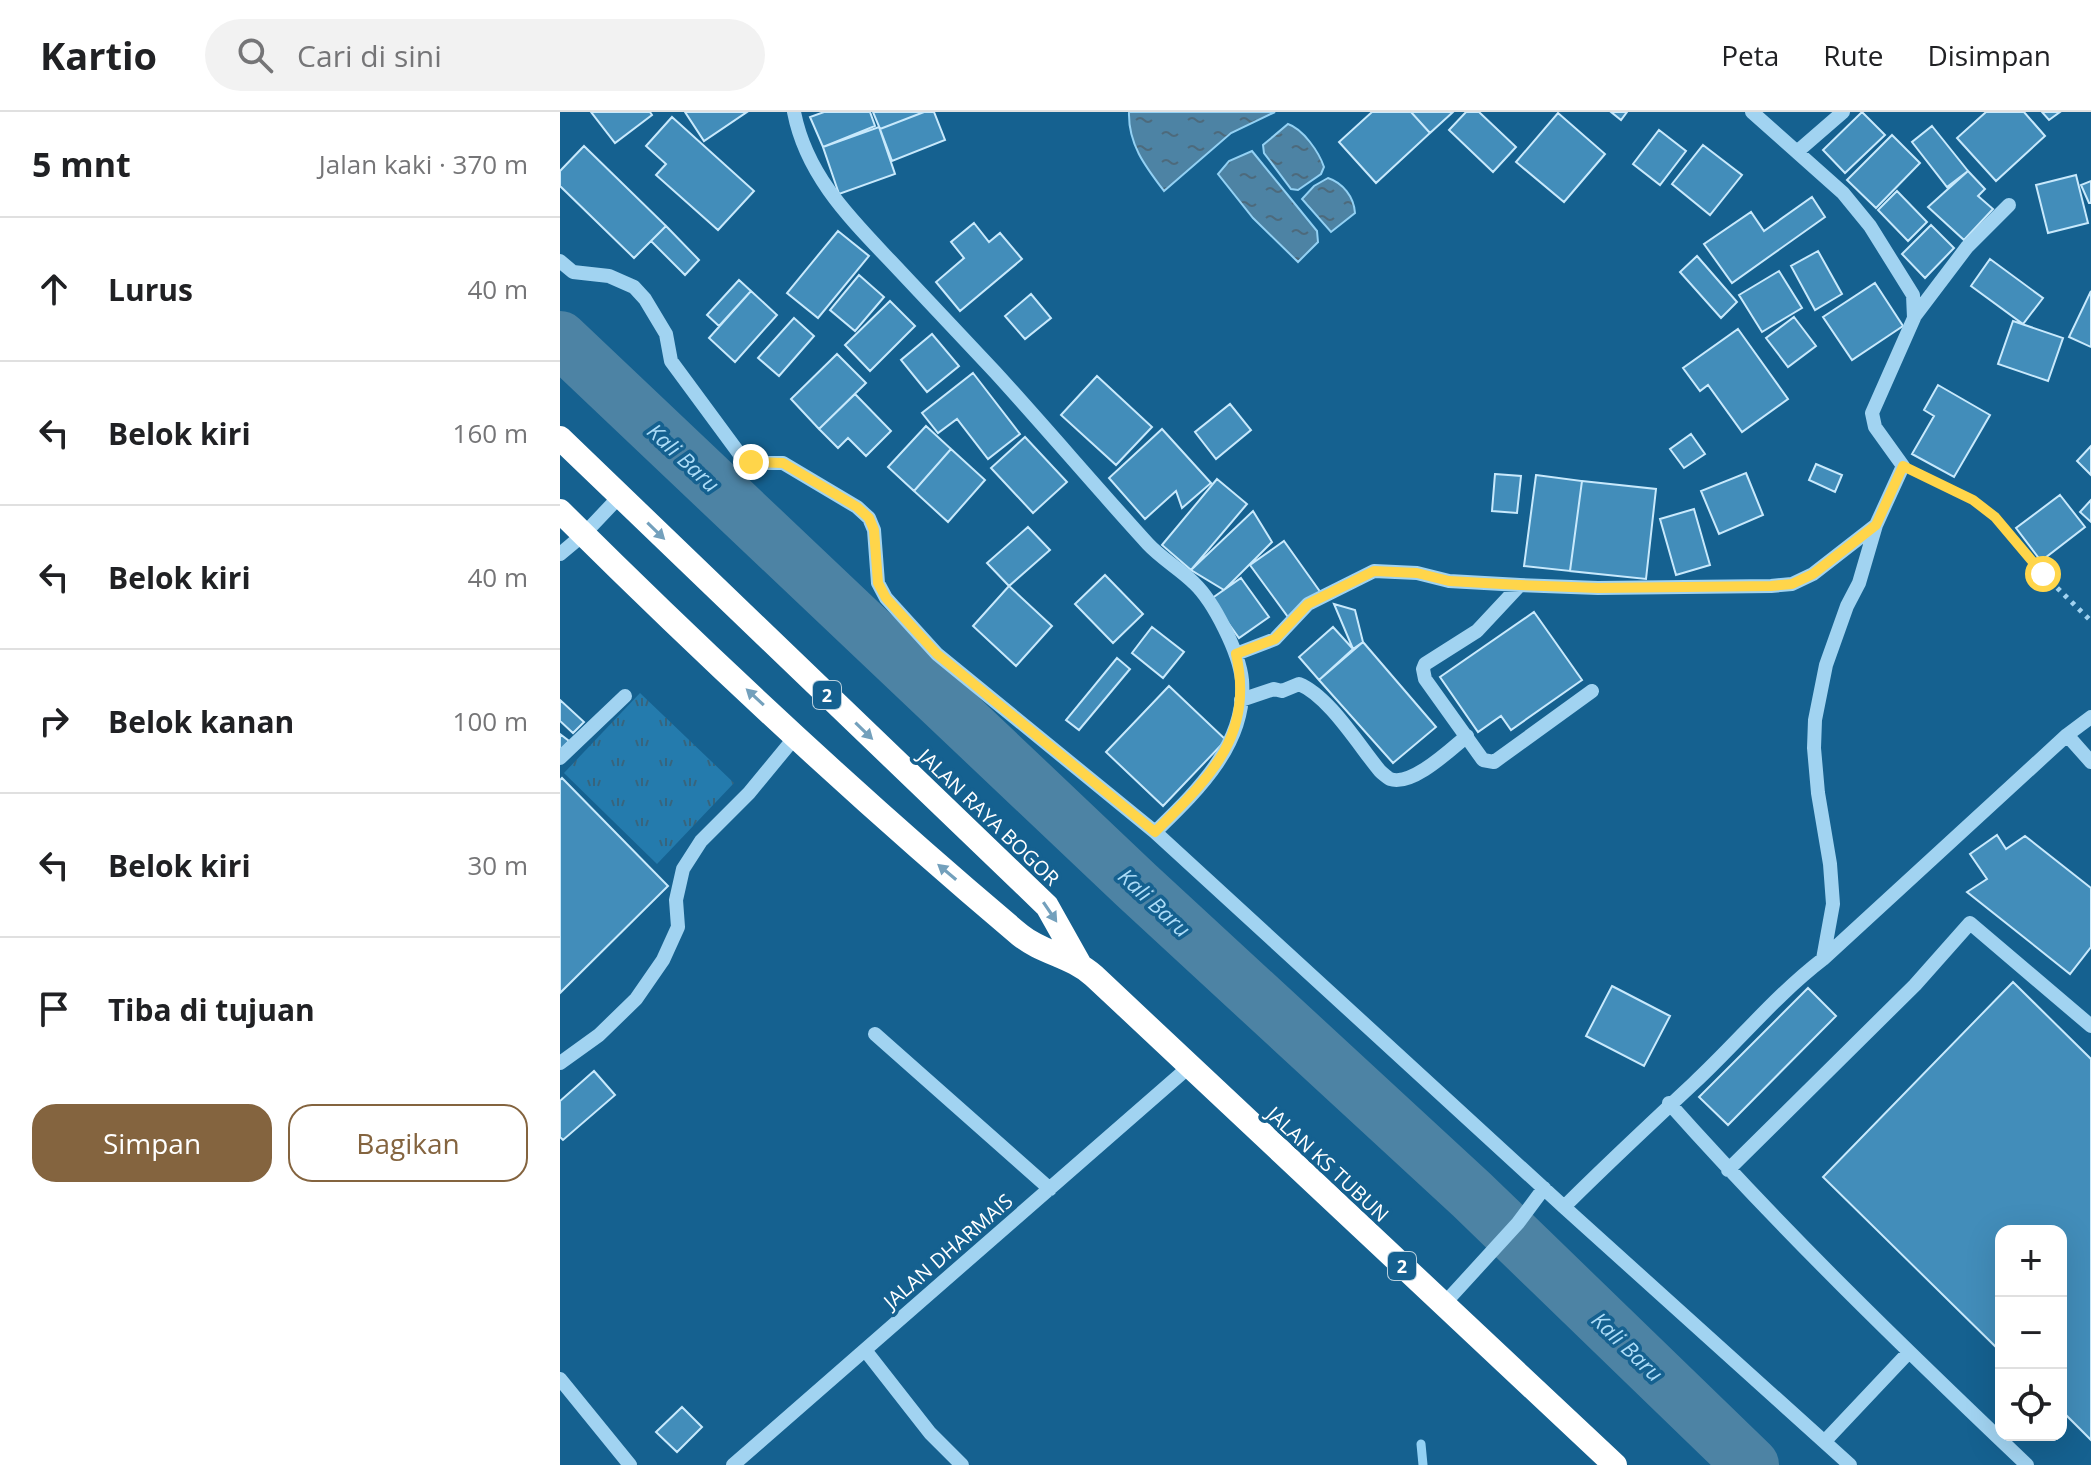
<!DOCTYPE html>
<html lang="id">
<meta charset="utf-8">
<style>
body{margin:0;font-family:"Open Sans",sans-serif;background:#f2f2f2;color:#202124}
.controls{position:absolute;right:24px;bottom:24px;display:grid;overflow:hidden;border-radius:16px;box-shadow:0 8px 32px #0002}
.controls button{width:72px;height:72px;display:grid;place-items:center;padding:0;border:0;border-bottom:2px solid #e0e0e0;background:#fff;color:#202124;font:40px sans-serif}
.stop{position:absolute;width:24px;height:24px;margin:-18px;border:6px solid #ffd54a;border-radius:50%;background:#fff}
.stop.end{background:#ffd54a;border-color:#fff;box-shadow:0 2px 8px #0008}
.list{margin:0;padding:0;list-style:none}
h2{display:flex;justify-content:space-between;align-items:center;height:104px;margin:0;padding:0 32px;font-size:34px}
h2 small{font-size:26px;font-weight:400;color:#757577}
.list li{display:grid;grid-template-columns:52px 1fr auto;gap:24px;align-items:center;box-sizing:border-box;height:144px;padding:0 32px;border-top:2px solid #e0e0e0}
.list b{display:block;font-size:30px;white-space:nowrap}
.list em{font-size:26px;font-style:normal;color:#757577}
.actions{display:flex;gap:16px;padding:24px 32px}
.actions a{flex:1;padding:18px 0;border:2px solid #84643f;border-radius:24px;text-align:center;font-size:28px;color:#84643f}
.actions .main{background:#84643f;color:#fff}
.icon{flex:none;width:44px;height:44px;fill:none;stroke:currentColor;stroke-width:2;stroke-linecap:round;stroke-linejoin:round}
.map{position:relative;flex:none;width:1531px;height:1353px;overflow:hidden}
header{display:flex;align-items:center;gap:48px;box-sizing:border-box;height:112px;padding:0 40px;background:#fff;border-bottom:2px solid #e0e0e0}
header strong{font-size:38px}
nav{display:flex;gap:44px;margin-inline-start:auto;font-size:28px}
.search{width:560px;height:72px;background:#f2f2f2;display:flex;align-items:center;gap:20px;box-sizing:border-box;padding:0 28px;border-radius:44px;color:#757577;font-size:30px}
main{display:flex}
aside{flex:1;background:#fff}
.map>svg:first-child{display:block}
</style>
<header>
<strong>Kartio</strong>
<div class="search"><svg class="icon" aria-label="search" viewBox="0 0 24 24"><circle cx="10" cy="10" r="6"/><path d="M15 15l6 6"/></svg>Cari di sini</div>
<nav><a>Peta</a><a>Rute</a><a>Disimpan</a></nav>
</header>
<main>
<aside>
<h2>5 mnt<small>Jalan kaki · 370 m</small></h2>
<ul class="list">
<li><svg class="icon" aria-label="ahead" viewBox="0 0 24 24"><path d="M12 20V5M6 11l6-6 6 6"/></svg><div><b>Lurus</b></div><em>40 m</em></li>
<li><svg class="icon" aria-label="left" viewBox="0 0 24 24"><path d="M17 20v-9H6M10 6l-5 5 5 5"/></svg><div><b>Belok kiri</b></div><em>160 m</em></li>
<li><svg class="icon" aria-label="left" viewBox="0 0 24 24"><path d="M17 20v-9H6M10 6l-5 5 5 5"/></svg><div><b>Belok kiri</b></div><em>40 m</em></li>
<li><svg class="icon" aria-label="right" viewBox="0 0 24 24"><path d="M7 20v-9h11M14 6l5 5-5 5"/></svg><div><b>Belok kanan</b></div><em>100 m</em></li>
<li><svg class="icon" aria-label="left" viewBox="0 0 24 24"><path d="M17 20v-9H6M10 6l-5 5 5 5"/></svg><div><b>Belok kiri</b></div><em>30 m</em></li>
<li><svg class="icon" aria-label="arrive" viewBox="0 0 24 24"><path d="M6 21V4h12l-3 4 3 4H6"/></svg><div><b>Tiba di tujuan</b></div></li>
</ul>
<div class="actions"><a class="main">Simpan</a><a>Bagikan</a></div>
</aside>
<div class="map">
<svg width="1531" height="1353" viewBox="0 0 1531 1353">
<defs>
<pattern id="grass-tufts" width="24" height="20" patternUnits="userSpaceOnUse" patternTransform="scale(2)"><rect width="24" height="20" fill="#247bad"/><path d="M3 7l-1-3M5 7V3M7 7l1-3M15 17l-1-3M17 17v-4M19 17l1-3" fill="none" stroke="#38647c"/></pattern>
<pattern id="water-ripples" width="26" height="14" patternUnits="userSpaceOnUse" patternTransform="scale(2)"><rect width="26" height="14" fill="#4d83a4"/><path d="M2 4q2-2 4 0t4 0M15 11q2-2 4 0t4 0" fill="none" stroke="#4d6a7c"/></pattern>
</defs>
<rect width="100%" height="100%" fill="#156190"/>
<path fill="url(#grass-tufts)" d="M80,581L174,671L97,752L4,661Z"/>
<path fill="url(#water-ripples)" stroke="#93d1f4" stroke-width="2" d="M569,0H715L671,21L604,79C585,54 568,32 569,0Z
M728,12C743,17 759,40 764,55L761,62L738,78L731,77L704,41L703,33Z
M692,39L757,119L758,130L738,150L693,106L658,62L669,49Z
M768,66C783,71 794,85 795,101L771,120L742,87L754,74Z"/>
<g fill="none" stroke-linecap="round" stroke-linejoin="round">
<path stroke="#93d1f4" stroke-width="9" d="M861,1332L863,1353"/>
<path stroke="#4d83a4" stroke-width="56" d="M0,227L576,773L912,1083L1191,1353"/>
</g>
<path fill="#428dba" stroke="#c8e9fc" stroke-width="2" d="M31,0H90L92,3L55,31Z
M125,0H187L144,29Z
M264,0H310L315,14L263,35L250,5Z
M313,0H364L320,17Z
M364,0H374L385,28L332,49L320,17Z
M812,0H851L870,21L816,71L779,30Z
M851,0H893L870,21Z
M906,0H919L956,35L933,60L889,18Z
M1051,0H1067L1061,8Z
M1302,0L1325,23L1285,61L1263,38Z
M1426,0H1464L1485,24L1436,69L1397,26Z
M1482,0H1500L1489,8Z
M998,1L1045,42L1004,90L956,50Z
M112,5L194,79L158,118L96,63L106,52L86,34Z
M1372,14L1408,59L1387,75L1352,30Z
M319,15L335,62L279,82L263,35Z
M1099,18L1126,39L1100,73L1073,52Z
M1332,23L1360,51L1316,96L1287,68Z
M1143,33L1182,63L1150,103L1112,72Z
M24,34L106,114L74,146L0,74V59Z
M1408,59L1425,77L1418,84L1433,97L1404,128L1368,95Z
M1516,63L1528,111L1488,121L1476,73Z
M1531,69V91H1529L1521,73Z
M1337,79L1367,110L1348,129L1318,98Z
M1252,85L1265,105L1172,171L1144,132L1191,100L1204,119Z
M414,111L429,130L440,121L462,147L400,199L376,170L404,146L391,130Z
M1371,113L1394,136L1365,166L1342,142Z
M106,114L139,148L125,163L91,129Z
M278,119L309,144L258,206L227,181Z
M1258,139L1282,182L1255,198L1231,154Z
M1137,144L1177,190L1161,206L1120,160Z
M1430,147L1483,186L1463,212L1411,174Z
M1219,159L1242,196L1202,220L1179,183Z
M299,163L324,185L295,219L270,198Z
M179,168L191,179L159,214L147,203Z
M1315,171L1343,214L1292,248L1263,205Z
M191,179L217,203L175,250L149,226Z
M1531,179V235L1509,225Z
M471,182L491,206L465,227L445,204Z
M330,189L355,214L310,259L285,233Z
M1234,205L1256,234L1228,255L1206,226Z
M234,206L254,224L219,264L198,246Z
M1453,209L1503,226L1488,269L1438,252Z
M1178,217L1228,287L1182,320L1148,273L1140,279L1123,256Z
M372,222L399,254L367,280L341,248Z
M277,242L306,271L259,317L231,287Z
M413,261L460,322L428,347L397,307L378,321L362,301Z
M537,264L592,315L556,353L501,303Z
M1378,273L1430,303L1394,365L1352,342L1374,304L1364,298Z
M295,282L331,319L306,344L288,326L278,336L259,317Z
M670,292L691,318L656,347L635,320Z
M366,314L391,337L354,379L328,355Z
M602,317L651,371L622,396L616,379L585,407L549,366Z
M1131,322L1145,342L1124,356L1110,337Z
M465,325L507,370L473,401L431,356Z
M1531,334V363L1517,349Z
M391,337L425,368L388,410L354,379Z
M1256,352L1282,363L1275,380L1249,368Z
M1186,361L1203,403L1159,422L1141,379Z
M935,362L961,364L957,401L932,399Z
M976,363L1022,369L1010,459L964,454Z
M657,367L687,392L631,458L602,433Z
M1022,369L1096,377L1086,467L1010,459Z
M1500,383L1525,415L1481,449L1456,416Z
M1531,388V410L1520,400Z
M1134,397L1150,453L1116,463L1100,407Z
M693,399L712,430L664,478L631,458Z
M468,415L490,438L449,474L427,451Z
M724,429L761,481L728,505L690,453Z
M545,463L583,502L553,531L515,492Z
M681,466L709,505L679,526L651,487Z
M449,474L492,514L456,554L413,514Z
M774,492L795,498L803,530L793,537Z
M974,500L1022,568L951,618L941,604L918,620L880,565Z
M592,515L624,540L603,566L572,541Z
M773,515L793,537L759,568L739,545Z
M803,530L876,615L833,651L759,568Z
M557,546L570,557L519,618L506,608Z
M609,574L666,628L603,694L546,640Z
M0,588L24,610L13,621L0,609Z
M0,622L9,629L0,640Z
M2,666L108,774L0,881V668Z
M1437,723L1446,737L1465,724L1531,776V835L1510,862L1407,780L1427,767L1410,742Z
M1453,870L1531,947V1328L1501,1298V1119H1441V1240L1263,1065Z
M1052,874L1110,904L1084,954L1026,924Z
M1248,876L1276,904L1168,1013L1139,985Z
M34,959L55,983L3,1028L0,1025V989Z
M122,1295L142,1315L117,1340L96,1320Z"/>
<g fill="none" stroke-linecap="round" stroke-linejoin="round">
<path stroke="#a1d3f1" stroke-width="5" stroke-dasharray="4 6" stroke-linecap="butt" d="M1361,363L1413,388L1435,405L1483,462L1531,509"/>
<path stroke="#a1d3f1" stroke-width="14" d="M234,0C247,67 295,111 340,159C371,192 403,226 435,260C487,317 536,375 588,432C602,447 620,457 634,471C654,490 679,540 682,568C687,632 637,679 595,720
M1238,39L1283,0
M0,149L13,160L49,164L74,175L85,187L106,222L111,249L181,344L200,351H223L297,395L309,406L314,418L318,471L326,486L377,542L595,720L1004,1095C1046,1053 1090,1012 1134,971C1178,930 1215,884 1263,847L1507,623L1531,605
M1354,205L1407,135L1449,93
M0,442L24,422L59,385
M960,473L917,519L865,552L863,557L865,567L923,648L934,650L1032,579
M676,542L715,527L748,492L814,459L857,461L889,469L960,473L1038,476L1211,474L1232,472L1253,462L1316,413L1343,354L1315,315L1312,301L1354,206L1353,183L1310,114L1283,81L1192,0
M681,588L714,577L722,579L739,572C769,584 799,634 820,659C821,660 829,667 830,667C852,675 891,637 907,624
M1507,623L1531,650
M0,646L65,584
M1263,847L1273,792L1270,752L1258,681L1254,636L1255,608L1266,553L1287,494L1299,471L1316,413
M315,922L490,1077
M0,951L39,923L76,887L103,848L118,815L116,788L123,757L141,729L189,681L236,624
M1109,991C1222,1118 1344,1236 1467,1353
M1168,1058L1355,873L1410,811L1531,914
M1004,1095L1290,1353
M883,1193L958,1111L984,1076
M305,1238L370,1321L402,1353
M0,1267L70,1353
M1265,1329L1349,1240
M173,1353L630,954"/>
<path stroke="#fff" stroke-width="24" d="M0,326L487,794L519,851
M0,399C148,546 301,689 460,823C482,841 512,844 534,864L1055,1353"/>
</g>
<defs><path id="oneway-solid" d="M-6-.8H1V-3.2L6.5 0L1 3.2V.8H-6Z" transform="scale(2)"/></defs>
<g fill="#73a0bc">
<use href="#oneway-solid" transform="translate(96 419) rotate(44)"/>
<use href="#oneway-solid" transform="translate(195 585) rotate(-137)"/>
<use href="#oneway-solid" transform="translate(304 619) rotate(44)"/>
<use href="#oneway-solid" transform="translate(387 760) rotate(-140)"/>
<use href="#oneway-solid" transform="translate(490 800) rotate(56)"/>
</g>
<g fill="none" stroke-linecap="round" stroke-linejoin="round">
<path stroke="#ffd54a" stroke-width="10" d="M191,350L223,351L297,395L309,406L314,418L318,471L326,486L377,542L595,720C649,666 695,624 676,542L715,527L748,492L814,459L857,461L889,469L960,473L1038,476L1211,474L1232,472L1253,462L1316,413L1343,354L1413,388L1435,405L1483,462"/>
</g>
<g text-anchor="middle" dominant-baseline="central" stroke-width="7" stroke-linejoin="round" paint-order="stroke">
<g fill="#156190" stroke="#b9d0de" stroke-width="2">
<rect x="253" y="569" width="28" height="28" rx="6"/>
<rect x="828" y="1140" width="28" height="28" rx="6"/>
</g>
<g font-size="18" font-weight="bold" fill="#fff">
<text x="267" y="583">2</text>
<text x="842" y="1154">2</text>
</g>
<g font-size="20" fill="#fff" stroke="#156190">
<text transform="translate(429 705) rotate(44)">JALAN RAYA BOGOR</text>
<text transform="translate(768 1052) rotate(43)">JALAN KS TUBUN</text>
<text transform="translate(388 1139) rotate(-41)">JALAN DHARMAIS</text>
</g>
<g font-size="22" font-style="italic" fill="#adddf8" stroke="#156190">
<text transform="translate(124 345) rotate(43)">Kali Baru</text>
<text transform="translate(595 790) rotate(43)">Kali Baru</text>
<text transform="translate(1068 1234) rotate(44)">Kali Baru</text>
</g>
</g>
</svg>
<div class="controls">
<button>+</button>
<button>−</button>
<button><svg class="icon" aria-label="locate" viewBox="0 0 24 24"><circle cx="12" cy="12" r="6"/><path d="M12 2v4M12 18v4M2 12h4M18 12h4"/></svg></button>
</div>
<div class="stop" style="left:1483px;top:462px"></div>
<div class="stop end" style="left:191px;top:350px"></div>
</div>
</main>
